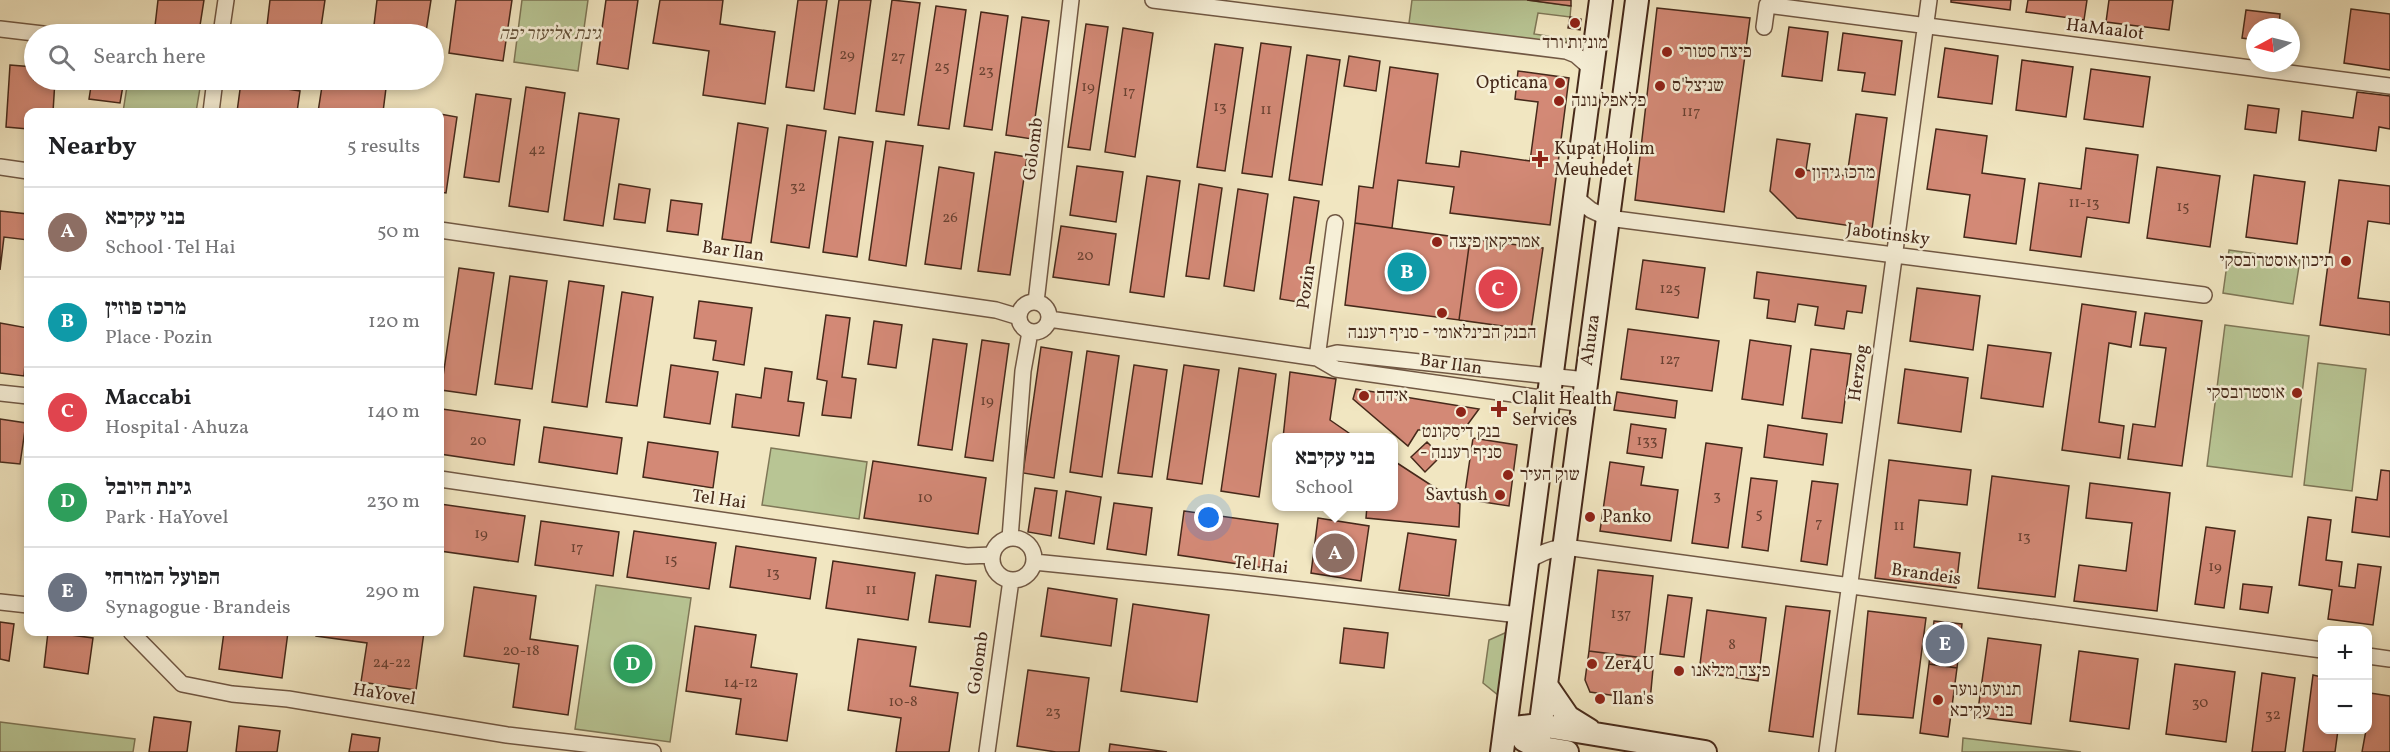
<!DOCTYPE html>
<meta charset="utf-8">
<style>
body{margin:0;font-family:Vollkorn,"Frank Ruhl Libre",serif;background:#f6f6f6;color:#202124}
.controls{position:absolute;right:18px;bottom:18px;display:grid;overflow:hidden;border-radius:12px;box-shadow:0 3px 9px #0003}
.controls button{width:54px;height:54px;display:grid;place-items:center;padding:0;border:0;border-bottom:2px solid #e0e0e0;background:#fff;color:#202124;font:30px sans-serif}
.compass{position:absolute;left:2246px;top:18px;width:54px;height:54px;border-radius:50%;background:#fff;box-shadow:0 3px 9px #0003;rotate:263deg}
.you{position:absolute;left:1209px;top:518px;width:21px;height:21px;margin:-15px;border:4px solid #fff;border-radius:50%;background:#1a73e8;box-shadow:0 0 0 9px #1a73e833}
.badge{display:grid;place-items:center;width:39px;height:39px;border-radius:50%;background:#8f2418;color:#fff;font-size:20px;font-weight:700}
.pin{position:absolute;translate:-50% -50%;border:3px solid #fff;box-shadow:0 2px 6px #0006}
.popup{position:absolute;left:1272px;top:433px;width:126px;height:78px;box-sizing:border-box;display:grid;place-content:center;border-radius:12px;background:#fff;filter:drop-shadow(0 2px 4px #0005);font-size:20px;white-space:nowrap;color:#757577}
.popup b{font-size:22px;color:#202124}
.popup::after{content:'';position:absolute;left:50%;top:100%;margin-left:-12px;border:12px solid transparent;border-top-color:#fff}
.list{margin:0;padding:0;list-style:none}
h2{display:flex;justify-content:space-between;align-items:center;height:78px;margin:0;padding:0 24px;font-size:26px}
h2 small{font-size:20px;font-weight:400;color:#757577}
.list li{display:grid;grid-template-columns:39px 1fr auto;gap:18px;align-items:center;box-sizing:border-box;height:90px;padding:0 24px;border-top:2px solid #e0e0e0}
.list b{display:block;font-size:22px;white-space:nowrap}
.list p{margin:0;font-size:20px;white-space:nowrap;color:#757577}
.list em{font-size:20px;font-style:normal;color:#757577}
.icon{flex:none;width:33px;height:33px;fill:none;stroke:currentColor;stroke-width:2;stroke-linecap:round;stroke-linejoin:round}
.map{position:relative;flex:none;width:2390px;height:752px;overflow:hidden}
.search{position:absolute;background:#fff;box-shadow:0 3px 9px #0003;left:24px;top:24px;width:420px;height:66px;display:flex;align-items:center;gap:15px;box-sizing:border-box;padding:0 21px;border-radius:33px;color:#757577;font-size:22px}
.panel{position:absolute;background:#fff;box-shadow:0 3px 9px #0003;left:24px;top:108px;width:420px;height:528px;border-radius:12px}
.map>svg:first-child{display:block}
</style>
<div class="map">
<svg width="2390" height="752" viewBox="0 0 2390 752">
<rect width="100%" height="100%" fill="#f1e6c1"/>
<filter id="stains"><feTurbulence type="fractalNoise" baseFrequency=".00333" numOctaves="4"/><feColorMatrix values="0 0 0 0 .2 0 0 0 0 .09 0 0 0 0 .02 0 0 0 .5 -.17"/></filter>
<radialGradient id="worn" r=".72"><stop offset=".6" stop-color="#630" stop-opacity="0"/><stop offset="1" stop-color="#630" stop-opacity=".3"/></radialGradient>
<path fill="#b8c594" stroke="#7f7757" stroke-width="1.5" d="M522,0H588L578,71L514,62Z
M1412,0H1527L1571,6L1570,17L1538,13L1534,34L1567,39L1565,51L1408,31Z
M128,80L200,88L196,112H123Z
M2229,250L2300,260L2293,304L2223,293Z
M2225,325L2309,336L2292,477L2207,466Z
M2318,363L2366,369L2352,491L2304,485Z
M771,448L867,462L859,519L762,505Z
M596,585L691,598L670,742L575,729Z
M1507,632L1498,695L1483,683L1489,640Z
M0,722L135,739L133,752H0Z
M1963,738L2081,752H1962Z"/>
<path fill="#d38976" stroke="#46291a" stroke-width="1.5" d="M158,0H204L199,32L155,26Z
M270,0H325L320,34H266Z
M377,0H431L426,32L374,25Z
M456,0H512L503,61L449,53Z
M606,0H638L628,69L597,64Z
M660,0H723L720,24L775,32L765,104L703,95L709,51L653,43Z
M798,0H827L814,91L786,87Z
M839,0H871L855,114L824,109Z
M892,0L920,3L904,115L876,111Z
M1527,0H1571V6Z
M1951,0H2011L2010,10L1951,2Z
M2028,0H2087L2084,20L2026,12Z
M2109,0H2173L2169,30L2106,22Z
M936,6L966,10L949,129L918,125Z
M1657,8L1750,18L1724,212L1635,200Z
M2351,9L2390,14V70L2344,63Z
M2246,10L2280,14L2279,27H2255V40L2242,38Z
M981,12L1008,16L992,130L964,126Z
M1022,17L1049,21L1032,139L1006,135Z
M1570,17L1581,19L1580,30L1568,28Z
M1086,24L1108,27L1090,150L1068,147Z
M1789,27L1828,32L1822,81L1782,76Z
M1123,28L1153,33L1135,157L1105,152Z
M1843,33L1902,41L1895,95L1862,91L1865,73L1838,70Z
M1261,43L1291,47L1272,177L1242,173Z
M1215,44L1243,48L1225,171L1197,167Z
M1945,48L1998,56L1992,104L1938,97Z
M1307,55L1340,60L1322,185L1289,180Z
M1349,56L1380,61L1376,91L1344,86Z
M2022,60L2073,67L2066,117L2016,110Z
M10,65L34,67V80H55L53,112H28V129L6,127Z
M1390,67L1438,74L1426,163L1459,167L1461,151L1530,161L1538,102L1515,99L1518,71L1569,78L1550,225L1450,213L1454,187L1398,180L1392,228L1355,223L1359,186L1373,188Z
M2091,69L2150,77L2143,127L2084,119Z
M92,80H124L120,103L89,99Z
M323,80H387L383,112H318Z
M241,82L300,91L297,112H237Z
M526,87L565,93L548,212L509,206Z
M2357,92L2390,96V129L2379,127L2376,151L2299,140L2302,111L2353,118Z
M476,94L511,99L499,182L464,177Z
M2248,105L2279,109L2276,133L2245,129Z
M579,113L619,119L603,226L564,220Z
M440,114L457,117L446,193L440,192Z
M1856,114L1887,118L1872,229L1797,218L1770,191L1777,139L1810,144L1806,170L1847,176Z
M738,123L768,128L751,243L722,239Z
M787,125L826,131L809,248L771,242Z
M1936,129L1987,136L1982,173L2025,179L2016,244L1964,237L1970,195L1927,189Z
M839,137L873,142L857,257L823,252Z
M886,141L923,146L906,266L869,260Z
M2086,148L2138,155L2129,223L2087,217L2081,257L2030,250L2039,183L2081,189Z
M995,152L1027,157L1010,275L978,271Z
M1077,166L1123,172L1116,222L1070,215Z
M939,167L974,173L961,269L925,264Z
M2157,167L2220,176L2210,247L2147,238Z
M2254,175L2305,182L2297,244L2246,237Z
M1147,176L1180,181L1164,297L1130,292Z
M2339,180L2390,186V224L2368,221L2358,298L2390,302V335L2320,325Z
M619,184L650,189L645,223L614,219Z
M1199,184L1222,188L1209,279L1186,276Z
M1238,189L1268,194L1254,291L1224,286Z
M1294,197L1319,201L1304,303L1280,299Z
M671,200L702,204L698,235L667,231Z
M0,211L28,214V240L4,237L0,270Z
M1355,223L1470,239L1459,320L1345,305Z
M1061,226L1116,234L1109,285L1053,277Z
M1470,239L1543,248L1531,330L1459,320Z
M1643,260L1705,268L1698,318L1636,309Z
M459,268L494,273L476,395L441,390Z
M1757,272L1866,286L1862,313L1847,311L1844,329L1815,325L1818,307L1798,304L1795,322L1767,318L1769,300L1754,298Z
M510,276L547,281L532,389L495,384Z
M569,281L604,286L587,407L552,402Z
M1917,288L1980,296L1973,350L1910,341Z
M622,292L653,297L637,406L606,402Z
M699,301L752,308L744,365L713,360L716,341L694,338Z
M2082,304L2136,312L2131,347L2109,343L2099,422L2124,426L2120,458L2062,450Z
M2145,313L2202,321L2182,466L2128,459L2133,424L2155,427L2166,348L2140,345Z
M826,315L850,318L842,377L856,379L851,418L822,415L827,381L817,379Z
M874,321L902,325L896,368L868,364Z
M0,323L28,328L24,376L0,373Z
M1628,329L1719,341L1712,391L1621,379Z
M933,339L967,344L952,450L918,445Z
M982,340L1009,344L993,461L965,457Z
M1750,340L1791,346L1783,405L1742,399Z
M1988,345L2051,353L2043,407L1981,398Z
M1041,347L1072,352L1054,478L1023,473Z
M1811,349L1851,354L1842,423L1802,418Z
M1087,351L1119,356L1102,477L1070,472Z
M671,365L718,372L710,424L664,417Z
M1134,365L1167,370L1152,477L1118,473Z
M1184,365L1219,370L1202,484L1167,479Z
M765,368L792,372L788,401L804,403L799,436L732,427L736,394L761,398Z
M1239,368L1276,374L1259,497L1221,491Z
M1905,369L1968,378L1961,432L1898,423Z
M1290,372L1336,379L1330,420L1356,438H1283Z
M1356,389L1460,406L1479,409L1457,439L1444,429L1418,430L1408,446L1353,399Z
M1617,392L1677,401L1675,418L1614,410Z
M442,409L520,420L514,465L440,454Z
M0,419L26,423L20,464L0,462Z
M1631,424L1666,429L1662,458L1627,453Z
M1768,425L1827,434L1823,465L1764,457Z
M544,427L622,438L617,474L539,462Z
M1473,438L1517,445L1509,506L1464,499Z
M648,442L718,452L713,488L643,477Z
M1427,442L1441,456L1425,472L1411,457Z
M1706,443L1742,448L1728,548L1692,543Z
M1889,460L1971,470L1967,505L1919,500L1914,547L1960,553L1956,588L1875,578Z
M873,461L986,478L978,534L864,518Z
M1394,461L1460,504L1459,527L1366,518L1367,506H1394Z
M1610,462L1644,467L1641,485L1678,490L1671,541L1600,531Z
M2381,470L2390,471V537L2352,532L2356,497L2377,500Z
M1992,476L2069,486L2055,597L1978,588Z
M1751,478L1777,481L1768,551L1742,547Z
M1812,481L1838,484L1827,565L1801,561Z
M2090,483L2170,493L2157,611L2074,601L2079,565L2126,571L2132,523L2086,518Z
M1035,488L1057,491L1051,536L1028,532Z
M1066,491L1101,497L1094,544L1059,538Z
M1114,503L1152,508L1146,555L1107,549Z
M440,504L525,516L518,562L440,551Z
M1184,511L1278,524L1272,569L1178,555Z
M2308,517L2331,520L2326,560L2342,562L2339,586L2355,588L2358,564L2381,567L2373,625L2328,619L2332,590L2299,585Z
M1318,518L1369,526L1361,581L1311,573Z
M541,521L619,532L613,576L535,565Z
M2206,527L2235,531L2224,608L2195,604Z
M634,531L716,543L709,589L627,577Z
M1408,533L1456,540L1449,596L1399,590Z
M736,546L816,558L810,599L730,587Z
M833,561L915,573L908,620L826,608Z
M1598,570L1653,576L1644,658L1589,651Z
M936,575L976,581L970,627L929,622Z
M2243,584L2272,587L2268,613L2240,609Z
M474,587L536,596L530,639L578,646L568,715L513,707L519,664L464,656Z
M1048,588L1117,599L1111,646L1041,636Z
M1668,595L1692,598L1684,657L1660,654Z
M1133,604L1209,615L1197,702L1121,691Z
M1786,606L1830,611L1813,737L1769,731Z
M1707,610L1766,618L1758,681L1699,672Z
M1868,611L1926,618L1913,718L1858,714Z
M1934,621L1962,624L1957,668L1929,664Z
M0,622L14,624L9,661L0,659Z
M695,626L756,635L751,667L797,674L787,741L736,734L741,699L686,691Z
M1344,628L1388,633L1384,668L1340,663Z
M48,632L93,638L88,674L44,667Z
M224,632H288L282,678L219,669Z
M316,632H424L416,690L361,682L367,643L316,636Z
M1988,638L2041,645L2031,724L1977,717Z
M858,639L916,647L910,686L958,693L949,752H896L901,718L848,710Z
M1589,651L1644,658L1643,668L1653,669L1650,701L1590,692L1585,680Z
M2079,651L2138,659L2129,729L2070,721Z
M1929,664L1957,668L1948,737L1920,733Z
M2175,664L2235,672L2226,742L2166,734Z
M1028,670L1089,678L1079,752H1056L1017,746Z
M2262,673L2295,678L2285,752H2252Z
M2313,675L2322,677V730H2338L2335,752H2303Z
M2370,693L2390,696V752H2362L2366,730H2368Z
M154,717L191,722L187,752H149Z
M239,726L280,731L277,752H236Z
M352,734L380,738L378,752H349Z
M1110,744L1167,752H1109Z"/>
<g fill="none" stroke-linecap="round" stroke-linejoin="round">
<g stroke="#715844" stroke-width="18">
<path id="street" d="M1153,0L1566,51L1576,55L1592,69
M1764,27L1767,5L2390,86
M0,29L43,34
M221,34L226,0
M211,112L215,80
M0,167L28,171
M1575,197L1591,210L1608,218L2204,295
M440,230L996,310L1019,317
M1036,302L1071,0
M1019 317a15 15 0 1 1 30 0a15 15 0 1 1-30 0Z
M1049,319L1317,358L1337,353L1586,380
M1317,358L1336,369L1583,404
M1317,358L1335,223
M0,393L28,396
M440,479L967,556L992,555
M1010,538L1023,371L1030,332
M992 559a21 21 0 1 1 42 0a21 21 0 1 1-42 0Z
M1034,562L1233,582L1519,615
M1527,562C1539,553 1550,549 1565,547L2322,650
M0,602L28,605
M131,632L182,684L232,694L288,699L507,735L653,752
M2368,656L2390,659
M987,752L1011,580
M1827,752L1929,0"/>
</g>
<g stroke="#46291a" stroke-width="26">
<path id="secondary" d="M1546,685L1568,717L1589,730
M1505,729L1540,725L1705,752
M1524,740L1537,747L1567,752
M1502,752L1601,0
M1537,752L1637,0"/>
</g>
<use href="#street" stroke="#f6efd7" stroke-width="15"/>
<use href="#secondary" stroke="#f6efd7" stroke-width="22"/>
</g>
<g fill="#8f2418" stroke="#f6efd7" stroke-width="2">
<circle cx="1575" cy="23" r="6"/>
<circle cx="1667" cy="52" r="6"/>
<circle cx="1560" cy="83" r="6"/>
<circle cx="1660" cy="86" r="6"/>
<circle cx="1559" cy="101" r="6"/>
<path d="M1537 150h6v6h6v6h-6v6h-6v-6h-6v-6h6z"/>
<circle cx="1800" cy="173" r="6"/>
<circle cx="1437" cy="242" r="6"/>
<circle cx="2346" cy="261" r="6"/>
<circle cx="1442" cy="313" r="6"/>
<circle cx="2297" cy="393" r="6"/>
<circle cx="1364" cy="396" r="6"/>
<path d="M1496 400h6v6h6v6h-6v6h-6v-6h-6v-6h6z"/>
<circle cx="1461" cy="412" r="6"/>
<circle cx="1508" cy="475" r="6"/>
<circle cx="1500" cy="495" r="6"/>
<circle cx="1590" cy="517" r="6"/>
<circle cx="1592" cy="664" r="6"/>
<circle cx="1679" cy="671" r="6"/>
<circle cx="1600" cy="699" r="6"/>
<circle cx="1938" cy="700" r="6"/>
</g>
<g text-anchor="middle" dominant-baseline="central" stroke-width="5" stroke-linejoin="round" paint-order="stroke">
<g font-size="15" fill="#694131">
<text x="847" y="55">29</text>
<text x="898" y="57">27</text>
<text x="942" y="67">25</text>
<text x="986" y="71">23</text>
<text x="1088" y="87">19</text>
<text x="1129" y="92">17</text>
<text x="1220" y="107">13</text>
<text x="1266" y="110">11</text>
<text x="1691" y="112">117</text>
<text x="537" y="150">42</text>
<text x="798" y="187">32</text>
<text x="2084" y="203">11-13</text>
<text x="2183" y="207">15</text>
<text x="950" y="218">26</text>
<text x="1085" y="256">20</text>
<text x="1670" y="289">125</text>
<text x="1670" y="360">127</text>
<text x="987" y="401">19</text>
<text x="478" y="441">20</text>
<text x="1647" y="441">133</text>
<text x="1717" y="496">3</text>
<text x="925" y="498">10</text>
<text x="1759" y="514">5</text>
<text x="1819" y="523">7</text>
<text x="1899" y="526">11</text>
<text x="481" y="534">19</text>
<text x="2024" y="537">13</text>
<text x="577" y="548">17</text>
<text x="671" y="560">15</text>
<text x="2215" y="567">19</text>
<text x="773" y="573">13</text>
<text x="871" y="590">11</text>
<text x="1621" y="614">137</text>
<text x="1732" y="645">8</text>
<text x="521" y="651">20-18</text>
<text x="392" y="663">24-22</text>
<text x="741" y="683">14-12</text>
<text x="903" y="702">10-8</text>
<text x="2200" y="703">30</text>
<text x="1053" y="712">23</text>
<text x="2273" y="715">32</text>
</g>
<g font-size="18" fill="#46291a" stroke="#f6efd7">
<text transform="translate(2105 30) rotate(7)">HaMaalot</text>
<text transform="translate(1034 149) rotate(-83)">Golomb</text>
<text transform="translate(1888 235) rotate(7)">Jabotinsky</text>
<text transform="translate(733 252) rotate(8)">Bar Ilan</text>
<text transform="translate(1307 287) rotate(-82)">Pozin</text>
<text transform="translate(1591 340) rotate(-82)">Ahuza</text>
<text transform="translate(1451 365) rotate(8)">Bar Ilan</text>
<text transform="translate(1859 373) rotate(-82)">Herzog</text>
<text transform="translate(719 500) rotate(8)">Tel Hai</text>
<text transform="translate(1261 566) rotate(6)">Tel Hai</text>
<text transform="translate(1926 575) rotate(8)">Brandeis</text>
<text transform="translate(979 663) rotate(-82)">Golomb</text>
<text transform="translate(384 695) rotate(9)">HaYovel</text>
</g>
<g font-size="18" font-style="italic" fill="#625038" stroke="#f6efd7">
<text x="550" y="34">גינת אליעזר יפה</text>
</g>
<g font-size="18" fill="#46291a" stroke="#f6efd7" text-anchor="start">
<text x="1575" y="43" text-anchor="middle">מוניות ורד</text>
<text x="1679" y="52">פיצה סטורי</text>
<text x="1548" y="83" text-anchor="end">Opticana</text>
<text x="1672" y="86">שניצל'ס</text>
<text x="1571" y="101">פלאפל נונה</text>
<text x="1554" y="149">Kupat Holim<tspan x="1554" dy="21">Meuhedet</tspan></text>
<text x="1812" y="173">מרכז גירון</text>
<text x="1449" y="242">אמריקאן פיצה</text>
<text x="2334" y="261" text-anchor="end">תיכון אוסטרובסקי</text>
<text x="1442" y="333" text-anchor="middle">הבנק הבינלאומי - סניף רעננה</text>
<text x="2285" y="393" text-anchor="end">אוסטרובסקי</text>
<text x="1376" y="396">אידה</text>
<text x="1512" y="399">Clalit Health<tspan x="1512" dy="21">Services</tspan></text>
<text x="1461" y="432" text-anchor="middle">בנק דיסקונט<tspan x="1461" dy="21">- סניף רעננה</tspan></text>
<text x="1520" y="475">שוק העיר</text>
<text x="1488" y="495" text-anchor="end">Savtush</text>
<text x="1602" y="517">Panko</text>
<text x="1604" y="664">Zer4U</text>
<text x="1691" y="671">פיצה מילאנו</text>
<text x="1950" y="690">תנועת נוער<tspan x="1950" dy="21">בני עקיבא</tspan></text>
<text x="1612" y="699">Ilan's</text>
</g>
</g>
<rect width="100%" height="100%" filter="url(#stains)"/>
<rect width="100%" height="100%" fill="url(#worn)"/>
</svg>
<div class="controls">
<button>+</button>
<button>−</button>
</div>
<svg class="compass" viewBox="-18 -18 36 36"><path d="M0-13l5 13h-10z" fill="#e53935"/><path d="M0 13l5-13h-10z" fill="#757577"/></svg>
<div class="you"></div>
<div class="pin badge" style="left:1335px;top:553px;background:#8d6e63">A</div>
<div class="popup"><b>בני עקיבא</b>School</div>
<div class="pin badge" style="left:1407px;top:272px;background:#0f9aa8">B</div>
<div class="pin badge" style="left:1498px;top:289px;background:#e0444e">C</div>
<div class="pin badge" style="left:633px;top:664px;background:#2e9e5b">D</div>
<div class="pin badge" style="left:1945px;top:644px;background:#6b7280">E</div>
<div class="search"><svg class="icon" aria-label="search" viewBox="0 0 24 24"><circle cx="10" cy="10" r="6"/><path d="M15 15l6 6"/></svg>Search here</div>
<section class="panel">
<h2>Nearby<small>5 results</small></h2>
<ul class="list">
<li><span class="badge" style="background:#8d6e63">A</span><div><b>בני עקיבא</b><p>School · Tel Hai</p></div><em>50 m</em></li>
<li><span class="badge" style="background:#0f9aa8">B</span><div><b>מרכז פוזין</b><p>Place · Pozin</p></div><em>120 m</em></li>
<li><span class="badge" style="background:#e0444e">C</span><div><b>Maccabi</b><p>Hospital · Ahuza</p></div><em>140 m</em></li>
<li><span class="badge" style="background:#2e9e5b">D</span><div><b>גינת היובל</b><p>Park · HaYovel</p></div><em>230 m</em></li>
<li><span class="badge" style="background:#6b7280">E</span><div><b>הפועל המזרחי</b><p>Synagogue · Brandeis</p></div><em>290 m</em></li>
</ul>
</section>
</div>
